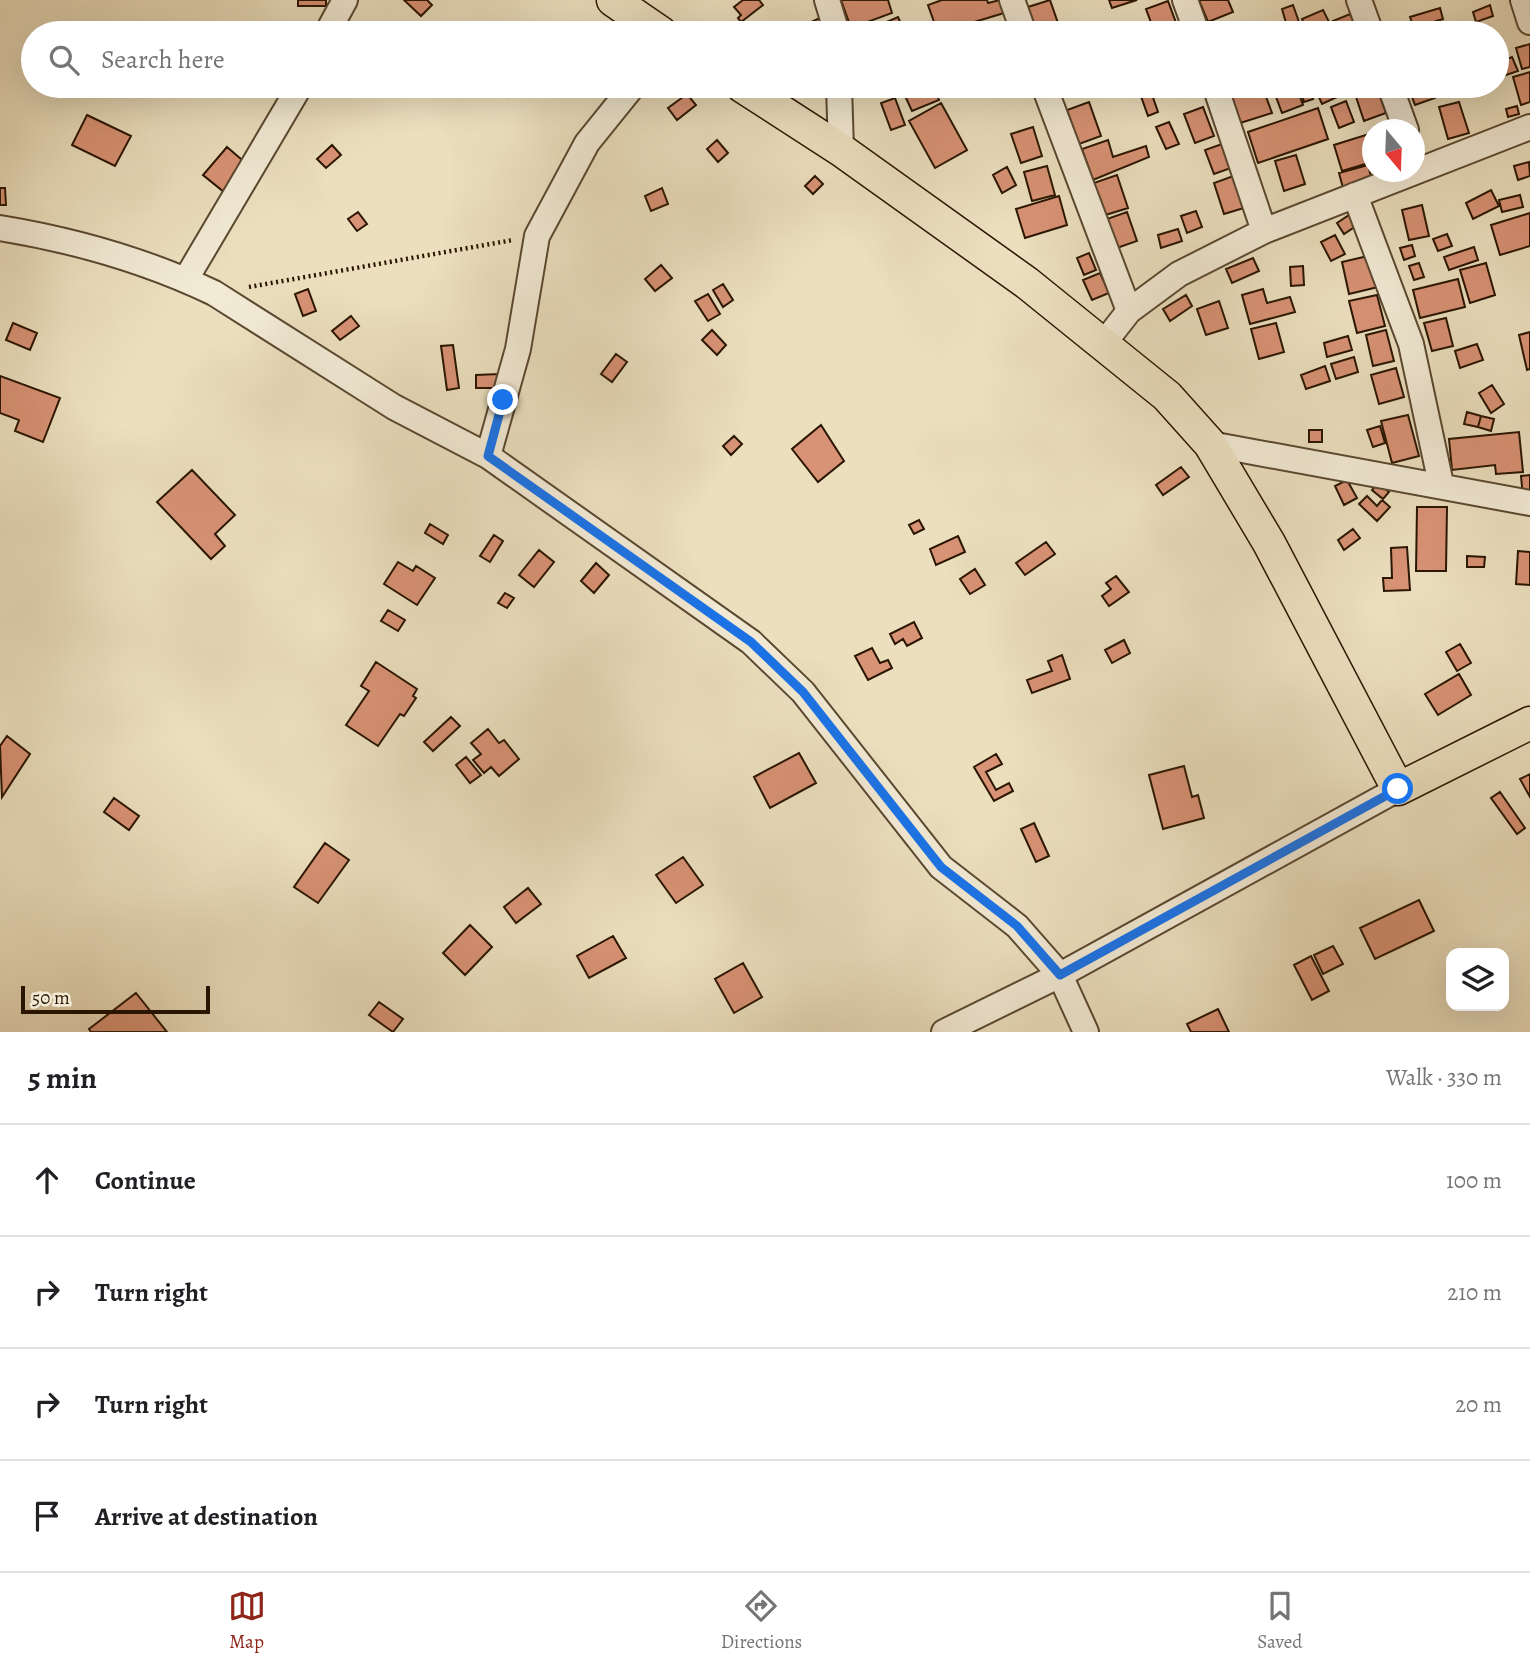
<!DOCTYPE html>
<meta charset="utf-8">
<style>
body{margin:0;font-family:Alegreya,serif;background:#f2f2f2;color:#202124}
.controls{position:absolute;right:21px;bottom:21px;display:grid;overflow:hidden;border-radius:14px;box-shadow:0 7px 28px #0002}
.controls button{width:63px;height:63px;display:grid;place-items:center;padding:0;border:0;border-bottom:2px solid #e0e0e0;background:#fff;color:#202124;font:35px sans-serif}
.compass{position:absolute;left:1362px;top:119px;width:63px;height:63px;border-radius:50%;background:#fff;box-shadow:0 7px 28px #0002;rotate:161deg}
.scale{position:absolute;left:21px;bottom:18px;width:189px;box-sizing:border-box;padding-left:7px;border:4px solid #2a1501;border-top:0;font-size:19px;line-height:24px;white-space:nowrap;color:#2a1501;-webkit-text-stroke:5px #f2ead5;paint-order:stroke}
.stop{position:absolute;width:21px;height:21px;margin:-16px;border:5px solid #1a73e8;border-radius:50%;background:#fff}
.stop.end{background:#1a73e8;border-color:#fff;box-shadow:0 2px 7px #0008}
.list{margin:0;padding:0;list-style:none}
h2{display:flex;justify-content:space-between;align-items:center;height:91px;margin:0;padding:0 28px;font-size:30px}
h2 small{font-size:23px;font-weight:400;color:#757577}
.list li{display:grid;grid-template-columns:46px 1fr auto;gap:21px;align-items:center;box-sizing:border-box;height:112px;padding:0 28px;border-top:2px solid #e0e0e0}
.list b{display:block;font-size:26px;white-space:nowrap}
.list em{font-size:23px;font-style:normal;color:#757577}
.icon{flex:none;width:38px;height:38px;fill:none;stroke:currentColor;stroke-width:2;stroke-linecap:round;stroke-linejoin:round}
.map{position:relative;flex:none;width:1530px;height:1032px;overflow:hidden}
.search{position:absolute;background:#fff;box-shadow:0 7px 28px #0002;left:21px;right:21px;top:21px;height:77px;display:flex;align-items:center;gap:18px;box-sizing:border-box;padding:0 24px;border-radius:38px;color:#757577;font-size:26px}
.sheet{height:539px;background:#fff}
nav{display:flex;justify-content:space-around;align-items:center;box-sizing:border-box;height:98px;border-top:2px solid #e0e0e0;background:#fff;font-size:19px;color:#757577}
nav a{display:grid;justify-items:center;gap:4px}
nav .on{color:#8f2418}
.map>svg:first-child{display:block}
</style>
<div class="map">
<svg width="1530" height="1032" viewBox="0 0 1530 1032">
<rect width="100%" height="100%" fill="#ebdfbe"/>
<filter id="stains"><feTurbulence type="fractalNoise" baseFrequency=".00286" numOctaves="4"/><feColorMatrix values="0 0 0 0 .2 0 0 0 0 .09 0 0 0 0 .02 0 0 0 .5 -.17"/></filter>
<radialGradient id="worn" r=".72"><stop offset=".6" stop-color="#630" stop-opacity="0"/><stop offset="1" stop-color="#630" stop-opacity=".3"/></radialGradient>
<path fill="#d89275" stroke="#2a1501" stroke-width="2" d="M298,0H326V6H298Z
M404,0H427L432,5L421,16Z
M743,0H759L763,5L741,22L738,18L741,15L734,7Z
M841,0H888L892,13L851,28Z
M942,0H987L988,3L1000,0L1004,13L938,33L928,5Z
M1050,0L1060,29L1037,33L1028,7Z
M1109,0H1137L1112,8Z
M1199,0H1228L1233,12L1208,22Z
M1168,1L1178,28L1155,33L1146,9Z
M1293,5L1299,22L1287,26L1282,9Z
M1490,5L1493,16L1476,22L1473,12Z
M1440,8L1443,19L1414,28L1410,17Z
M1323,10L1329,22L1307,31L1302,19Z
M1350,14L1359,33H1338L1333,21Z
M824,16L830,28L812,33L807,24Z
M898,17L905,33H886L882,24Z
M998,23L1002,33H969Z
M1093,26L1096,33H1072Z
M1530,44V67L1522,69L1516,48Z
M1512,57L1518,71L1497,78V63Z
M1530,72V102L1521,105L1513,77Z
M496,86H519L508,97Z
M991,86H1016L1017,88L994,97Z
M1149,86L1158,112L1148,116L1138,88Z
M1247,86H1262L1272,113L1237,124L1227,92Z
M1272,86H1296L1303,105L1282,113Z
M1314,86H1347L1350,91L1322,104Z
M1369,86H1376L1386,113L1364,121L1354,91Z
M1408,86H1431L1435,98L1415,105Z
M934,87L939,100L912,111L906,98Z
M1310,89L1313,99L1304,102L1301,92Z
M687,94L696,105L677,120L668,108Z
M895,98L905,125L891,130L881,103Z
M1346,101L1354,122L1339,128L1331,107Z
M1089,102L1101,136L1079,144L1067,110Z
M1459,102L1469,133L1448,139L1439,107Z
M941,103L967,150L935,168L909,121Z
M1517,106L1519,114L1508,117L1506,109Z
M1203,107L1214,136L1195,143L1184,114Z
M1318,108L1328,139L1258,163L1248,132Z
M87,115L131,136L115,166L72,145Z
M1169,122L1179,144L1166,149L1156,127Z
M1033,127L1042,156L1021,163L1011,134Z
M1372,133V162L1342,171L1334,145Z
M717,140L728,153L718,162L707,149Z
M1108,140L1113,157L1146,146L1149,157L1093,180L1082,149Z
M1222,144L1231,168L1214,174L1205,150Z
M332,145L341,155L326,168L317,159Z
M227,147L248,165L224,192L203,175Z
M1296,155L1305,184L1284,191L1275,161Z
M1529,162L1530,176L1518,180L1514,166Z
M1368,165L1372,180L1343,188L1339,173Z
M1047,166L1055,195L1032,201L1024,172Z
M1007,167L1016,185L1002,193L993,175Z
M1117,175L1128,208L1099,217L1088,185Z
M1236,175L1247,207L1224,214L1214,183Z
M815,176L823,184L813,194L805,186Z
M0,188H5L6,205H0Z
M662,188L668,204L651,211L645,196Z
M1491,190L1499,206L1473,219L1466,203Z
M1520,195L1523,207L1502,212L1499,200Z
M1059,196L1067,225L1025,238L1016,209Z
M1422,205L1429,236L1409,240L1402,210Z
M1196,211L1202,227L1187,233L1181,216Z
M358,212L367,224L357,231L348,219Z
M1127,212L1137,241L1117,248L1107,219Z
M1352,213L1359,224L1344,234L1337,223Z
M1530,213V246L1500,255L1491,225Z
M1178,229L1182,241L1161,248L1158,235Z
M1447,234L1452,246L1438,251L1433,239Z
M1335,235L1345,254L1331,261L1321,242Z
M1412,245L1415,256L1404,260L1400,248Z
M1474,247L1478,260L1449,270L1444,257Z
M1089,253L1096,270L1084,275L1077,258Z
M1372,255L1378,287L1349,294L1342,262Z
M1253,258L1259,271L1232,283L1226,269Z
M1419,263L1424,277L1414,280L1409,266Z
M1486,263L1495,295L1470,303L1460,270Z
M661,265L672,278L655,291L645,279Z
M1303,266L1304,285L1291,286L1290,267Z
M1100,273L1109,293L1092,300L1083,280Z
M1458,279L1465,307L1420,318L1413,290Z
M723,284L733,300L723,307L713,290Z
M308,289L316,311L303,316L295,294Z
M1263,289L1267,303L1290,297L1295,312L1250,324L1242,295Z
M708,294L720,314L708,321L695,301Z
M1186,295L1192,306L1170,321L1163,309Z
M1377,295L1385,326L1357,333L1349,301Z
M1219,301L1228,328L1206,335L1197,309Z
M351,316L359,326L340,340L332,331Z
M1446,318L1453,346L1432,351L1424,323Z
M13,323L37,333L30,350L6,340Z
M1276,323L1284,352L1259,359L1251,329Z
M712,330L726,345L717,355L702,340Z
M1386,330L1394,361L1373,366L1366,335Z
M1530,332V369L1527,370L1519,335Z
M1348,336L1352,350L1327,357L1324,343Z
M1477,344L1483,360L1460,368L1455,351Z
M453,345L459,388L447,390L441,346Z
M616,354L627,362L612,382L601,374Z
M1354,357L1358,372L1336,379L1331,364Z
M1325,366L1330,381L1306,389L1301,375Z
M1396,368L1404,397L1379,404L1371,375Z
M499,374V388H476V375Z
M0,376L60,398L43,442L15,431L19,420L0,413Z
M1492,385L1504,404L1491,413L1479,393Z
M1467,412L1481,416L1478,427L1464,424Z
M1408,415L1419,456L1392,463L1381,421Z
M1481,416L1494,419L1491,431L1478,427Z
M821,425L844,461L818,482L792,449Z
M1380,426L1385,443L1373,447L1367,430Z
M1309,430H1322V442H1309Z
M1519,432L1523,472L1496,474L1495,465L1452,470L1449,439Z
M734,436L742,444L731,455L723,446Z
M1181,467L1189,477L1163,495L1156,485Z
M192,470L235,515L215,534L225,546L211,559L157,502Z
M1530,475V496L1523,497L1521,476Z
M1347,480L1357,498L1344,505L1335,486Z
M1378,483L1389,492L1383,499L1372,490Z
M1367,496L1377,506L1382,500L1390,507L1377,521L1359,504Z
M1417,507H1447L1446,571H1416Z
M919,520L924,529L914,534L909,525Z
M430,524L448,535L443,544L425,533Z
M1353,529L1360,538L1344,550L1338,540Z
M494,535L503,541L490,562L480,556Z
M958,536L965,552L936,565L930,549Z
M1046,542L1055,554L1025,575L1016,563Z
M1407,547L1410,590L1384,591L1383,578H1392L1391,548Z
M539,550L554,562L534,587L519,575Z
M1518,551L1530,552V585L1516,584Z
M1467,556L1485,557L1484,567H1467Z
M398,562L413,571L416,566L435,578L417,605L384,584Z
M596,563L609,575L594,593L581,581Z
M975,569L985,585L970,594L960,579Z
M1116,576L1129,592L1109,606L1102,596L1111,589L1106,583Z
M505,593L514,598L507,608L498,603Z
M388,610L405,620L398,631L381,621Z
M914,622L922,638L907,646L903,639L895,644L890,634Z
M1124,640L1130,653L1112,663L1105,650Z
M1460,644L1471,663L1457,671L1446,652Z
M872,648L880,663L888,660L892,668L868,680L855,656Z
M1062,655L1070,679L1032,693L1027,680L1052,671L1048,661Z
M376,662L417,689L413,696L416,698L404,716L400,714L378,746L346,725L369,691L361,686Z
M1459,674L1471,695L1438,715L1425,694Z
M451,717L460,726L433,751L424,742Z
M488,729L499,743L504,740L519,759L499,776L491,767L484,773L473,760L481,754L471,743Z
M7,736L30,754L2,797L0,746Z
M799,753L816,783L770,808L754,777Z
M996,754L1002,764L986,772L996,790L1009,783L1013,791L994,801L974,767Z
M466,757L481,775L470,783L456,765Z
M1184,766L1192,797L1198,795L1204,818L1163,829L1149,775Z
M1530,774V797L1520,779Z
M1500,792L1525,828L1517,834L1491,798Z
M114,798L139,816L129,830L104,812Z
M1034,823L1049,856L1036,862L1021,829Z
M325,843L349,860L318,903L294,887Z
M683,857L703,885L676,903L656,875Z
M528,888L541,904L516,923L504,907Z
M1419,900L1434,931L1375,959L1360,928Z
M470,925L492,947L465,975L443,953Z
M613,936L626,958L589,978L577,956Z
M1333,946L1343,964L1323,974L1314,955Z
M1311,956L1329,991L1312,1000L1294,965Z
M743,963L762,997L734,1013L715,979Z
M136,993L167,1032H91L89,1029Z
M379,1002L403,1019L393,1032L369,1015Z
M1218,1009L1229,1032H1191L1187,1024Z"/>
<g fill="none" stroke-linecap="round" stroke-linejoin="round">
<g stroke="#5a4830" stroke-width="28">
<path id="minor" d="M827,0L837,33
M1012,0L1024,33
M1185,0L1197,33
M1359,0L1371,33
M1523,0L1530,22
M327,33L345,0
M839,86L841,150
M1044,86L1129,311
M1215,86L1264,231
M1390,86L1406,130
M1355,195L1411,344L1441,484
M0,228C73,240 147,261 214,293L394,407L488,456L751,642L803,692L941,867L1017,926L1060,975L1086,1032
M186,279L300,86
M1104,343L1129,311L1179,274L1264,231L1530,127
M1210,444L1530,503
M488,456L518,349L537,236L587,143L633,86
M944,1032L1060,975L1398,789"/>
</g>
<g stroke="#2a1501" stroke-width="35">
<path id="major" d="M613,0L661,33
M742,86L841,150L1027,283L1167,396L1210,444L1269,543L1398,789L1530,723"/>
</g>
<path stroke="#2a1501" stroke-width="4.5" stroke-dasharray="2 3.5" stroke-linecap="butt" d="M249,287L513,240"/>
<use href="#minor" stroke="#f2ead5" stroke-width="24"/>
<use href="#major" stroke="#ebdfbe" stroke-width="32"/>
</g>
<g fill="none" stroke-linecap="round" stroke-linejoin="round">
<path stroke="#1a73e8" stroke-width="9" d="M503,400L488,456L751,642L803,692L941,867L1017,926L1060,975L1398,789"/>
</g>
<rect width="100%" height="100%" filter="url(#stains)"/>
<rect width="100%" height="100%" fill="url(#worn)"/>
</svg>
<div class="controls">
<button><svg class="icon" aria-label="layers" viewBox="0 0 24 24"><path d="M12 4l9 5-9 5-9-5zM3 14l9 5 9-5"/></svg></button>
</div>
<svg class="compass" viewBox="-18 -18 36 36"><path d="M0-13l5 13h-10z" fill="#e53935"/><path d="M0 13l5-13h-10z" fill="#757577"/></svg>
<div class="scale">50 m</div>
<div class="stop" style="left:1398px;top:789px"></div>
<div class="stop end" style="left:503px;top:400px"></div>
<div class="search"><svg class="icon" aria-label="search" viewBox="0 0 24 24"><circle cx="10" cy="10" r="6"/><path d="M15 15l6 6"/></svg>Search here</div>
</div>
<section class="sheet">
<h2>5 min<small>Walk · 330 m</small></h2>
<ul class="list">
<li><svg class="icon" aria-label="ahead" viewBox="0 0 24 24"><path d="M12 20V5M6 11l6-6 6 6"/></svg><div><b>Continue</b></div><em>100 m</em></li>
<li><svg class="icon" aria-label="right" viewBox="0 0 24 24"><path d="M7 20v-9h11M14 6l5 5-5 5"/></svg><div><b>Turn right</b></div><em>210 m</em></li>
<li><svg class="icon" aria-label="right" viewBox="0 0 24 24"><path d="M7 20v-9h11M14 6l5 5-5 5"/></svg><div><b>Turn right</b></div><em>20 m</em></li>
<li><svg class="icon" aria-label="arrive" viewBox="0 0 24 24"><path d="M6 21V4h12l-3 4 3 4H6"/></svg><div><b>Arrive at destination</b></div></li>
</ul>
</section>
<nav>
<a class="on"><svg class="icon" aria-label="map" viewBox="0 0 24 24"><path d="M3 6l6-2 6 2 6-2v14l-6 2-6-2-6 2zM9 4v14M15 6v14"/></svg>Map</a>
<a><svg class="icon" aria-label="directions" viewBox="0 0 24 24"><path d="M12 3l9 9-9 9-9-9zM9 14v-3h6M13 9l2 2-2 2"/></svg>Directions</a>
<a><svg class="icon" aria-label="saved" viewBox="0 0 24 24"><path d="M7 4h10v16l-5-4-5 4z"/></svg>Saved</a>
</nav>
